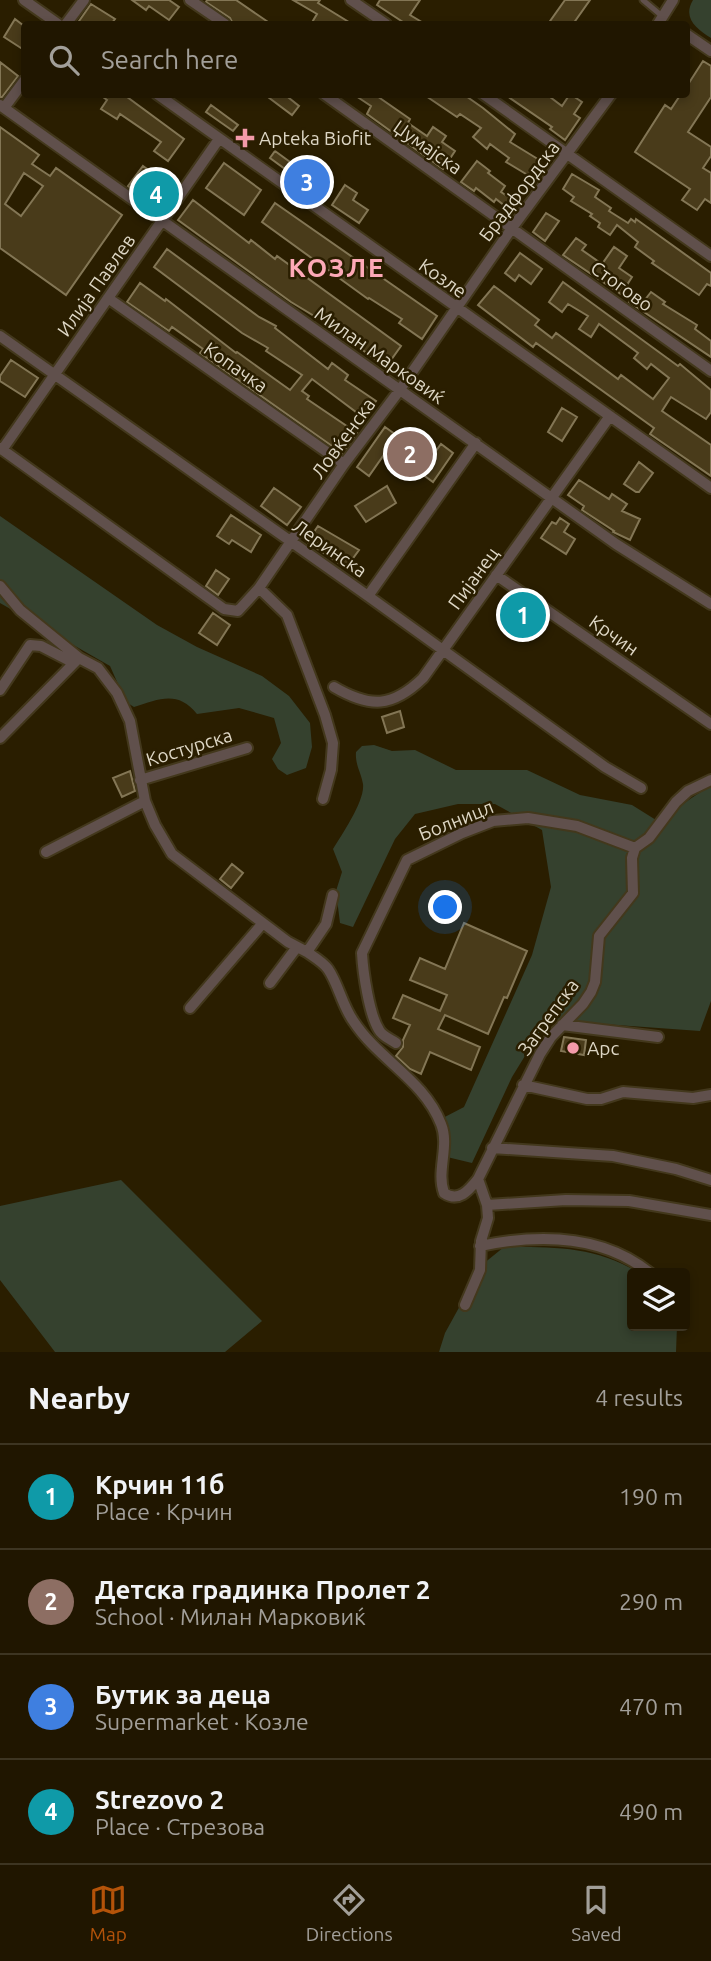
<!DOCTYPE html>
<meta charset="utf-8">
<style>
body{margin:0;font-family:Ubuntu,sans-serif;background:#281f0a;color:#f1f3f6}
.controls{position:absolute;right:21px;bottom:21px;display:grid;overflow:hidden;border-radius:7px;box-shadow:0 4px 10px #0003}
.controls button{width:63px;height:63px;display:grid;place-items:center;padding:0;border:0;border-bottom:2px solid #3d3522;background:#201600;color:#f1f3f6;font:35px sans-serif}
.you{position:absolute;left:446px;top:908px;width:24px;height:24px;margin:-18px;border:5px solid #fff;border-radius:50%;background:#1a73e8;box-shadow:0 0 0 10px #1a73e833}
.badge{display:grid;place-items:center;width:46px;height:46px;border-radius:50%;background:#b45309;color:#fff;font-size:23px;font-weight:700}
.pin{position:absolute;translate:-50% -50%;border:4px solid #fff;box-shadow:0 2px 7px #0006}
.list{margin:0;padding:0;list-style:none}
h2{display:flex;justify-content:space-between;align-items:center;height:91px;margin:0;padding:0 28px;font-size:30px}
h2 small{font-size:23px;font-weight:400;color:#a29f99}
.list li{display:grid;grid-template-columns:46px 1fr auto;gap:21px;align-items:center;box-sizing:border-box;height:105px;padding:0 28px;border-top:2px solid #3d3522}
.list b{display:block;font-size:26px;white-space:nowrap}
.list p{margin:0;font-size:23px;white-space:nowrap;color:#a29f99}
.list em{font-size:23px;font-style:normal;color:#a29f99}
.icon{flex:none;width:38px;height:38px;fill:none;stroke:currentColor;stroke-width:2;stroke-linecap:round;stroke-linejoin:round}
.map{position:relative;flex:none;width:711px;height:1352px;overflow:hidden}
.search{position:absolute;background:#201600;box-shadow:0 4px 10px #0003;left:21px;right:21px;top:21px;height:77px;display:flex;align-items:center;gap:18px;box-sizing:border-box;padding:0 24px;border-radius:7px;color:#a29f99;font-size:26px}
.sheet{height:511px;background:#201600}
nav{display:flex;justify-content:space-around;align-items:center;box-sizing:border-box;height:98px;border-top:2px solid #3d3522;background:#201600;font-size:19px;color:#a29f99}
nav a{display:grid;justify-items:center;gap:4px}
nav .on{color:#b45309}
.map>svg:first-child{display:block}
</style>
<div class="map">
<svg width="711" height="1352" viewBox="0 0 711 1352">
<rect width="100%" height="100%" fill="#2a1e00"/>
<path fill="#35412e" d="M693,0H711V38C697,29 682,18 693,0Z
M0,516L157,625L197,647L262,676L289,696L310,723L312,747L306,768L287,775L278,769L272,759L281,743L274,718L239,708L197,714C178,690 159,699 134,707L126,702L110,666L0,603Z
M374,745L392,751L415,750L456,770H527L580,795L632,805L656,820C676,811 692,796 711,786V1001L700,1031L547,1020L512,1077L472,1163L447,1157L439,1120L464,1107L532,955L551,887L542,830L495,804H458L415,814L395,839L353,927L340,923L336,891L342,872L333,849C342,834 365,801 363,784C361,772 355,765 356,752L362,746Z
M121,1180L262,1321L225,1352H55L0,1280V1206Z
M504,1247C553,1247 596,1246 639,1273H632V1326H677L676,1352H439L445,1333L483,1264Z"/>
<path fill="#493b1a" stroke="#837655" stroke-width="2" fill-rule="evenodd" d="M132,0H169L179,7L169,20L149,6L146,10Z
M207,0H236L271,24H233L230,18L206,2Z
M293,0H320L318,3L352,24H311L317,14Z
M380,0H420L410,15L425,24H406L377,5Z
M565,0H590L573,24H548Z
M91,4L115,19L111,24H77Z
M15,19L24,26V50L4,37Z
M703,61L711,66V97L688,132L711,147V156L703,168L711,173V203L705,199L697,210L682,200L690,189L635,152L665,105L671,109L681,94H687V86Z
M0,62L18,76L2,97H0Z
M99,94H123L184,139L168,161L154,151L161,142L120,114L117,119L101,109L107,100Z
M264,94H284L299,106L292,115Z
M353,94H374L410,119L408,123L427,136L433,127L446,136L442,142L455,151L443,169L367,114L371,106Z
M423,94H463L483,108L515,134L510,142L541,161L531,177L506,162L509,158L490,144L487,149L473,137L481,128L460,114L457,117Z
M504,94H546L562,106L570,94L582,102L574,114L580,118L565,140L550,129L552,127Z
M211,105L238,125L233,131L206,112Z
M0,127L39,155L32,164L50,176L56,168L122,215L66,295L0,248ZM24,173L43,186L21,216L5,204Z
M275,151L301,170L296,177L270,158Z
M477,161L490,171L488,173L505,186L501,192L510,198L505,206L496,199L494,202L476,188L474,191L461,182Z
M224,163L261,190L244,215L206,188Z
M143,166L175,189L160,210L128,186Z
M572,174L599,190L595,197L611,208L609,211L628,223L631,219L635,222L636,219L711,273V286L707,284L699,295L652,263L654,261L635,247L638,242L617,225L610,235L598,227L600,223L590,216L592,214L571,201L574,197L563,189Z
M345,185L357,193L353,200L368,210L359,223L332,205Z
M193,200L249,243L251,240L275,259L277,256L401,346L386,367L346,338L347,336L291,302L178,220Z
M275,203L437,316L422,339L399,323L402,319L369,298L368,299L262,222Z
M546,213L559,221L545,241L533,232Z
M576,238L586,245L582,250L602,264L614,247L627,256L619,268L632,277L621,294L563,255Z
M167,249L259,317L276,326L275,328L328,369L332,363L348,375L345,380L376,401L364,418L312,379L302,391L309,396L307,399L357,433L342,453L200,353L203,349L172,327L169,331L127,302L140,283L165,301L166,299L236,353L237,352L290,390L302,375L266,351L268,348L242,333L154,267Z
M520,253L542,269L531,284L519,275L515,281L505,273Z
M563,282L678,366L680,364L711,390V412L706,419L671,397L662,411L711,445V476L650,434L654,428L536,343L533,347L478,305L494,286L539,320L535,325L552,338L556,333L618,379L621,375L653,399L669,378L651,364L647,369L634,358L638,353L599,324L591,337L579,329L588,316L568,304L562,312L549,302Z
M651,292L665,302L663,304L697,325L695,329L711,341V357L629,302L634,294L644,301Z
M11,360L38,378L25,397L0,381V376Z
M562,408L577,417L562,441L548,432Z
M385,427L430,459L441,444L453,453L433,482L388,449L369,476L357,467Z
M639,462L653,473L639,492H636L624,484Z
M579,480L609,499L612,494L627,504L622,511L640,519L630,540L613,532L614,531L582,510L584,506L568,495Z
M387,486L396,503L366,522L355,506Z
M274,488L301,507L287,525L261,506Z
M231,515L261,535L251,552L232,540L229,544L217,536Z
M560,518L569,524L564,532L575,539L566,554L541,538L552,522L556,524Z
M318,526L359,550L346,568L307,542Z
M216,570L229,579L218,595L206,586Z
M213,613L230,625L217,645L199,633Z
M400,711L404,727L387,733L382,717Z
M130,771L135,791L122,797L113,778Z
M232,864L243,873L231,888L220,879Z
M464,923L527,951L507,998L504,997L488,1034L445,1015L438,1029L480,1047L471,1070L430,1052L421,1074L410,1069L396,1056L403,1047V1040L410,1025L393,1018L403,995L440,1011L447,995L410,980L420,958L445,969Z
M564,1037L586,1040L584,1055L561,1051Z"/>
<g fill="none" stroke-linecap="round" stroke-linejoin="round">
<g stroke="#43381c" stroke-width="9">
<path id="lane" d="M643,0L662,16"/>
</g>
<g stroke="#43381c" stroke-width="14">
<path id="street" d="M24,0L58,24
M190,0L225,24
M351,0L386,24
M66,24L84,0
M658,24L673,0
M686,34L711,51
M157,94L711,488
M324,94L711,371
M483,94L711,256
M0,105L616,544L711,604
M4,108L24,81
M108,298L344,464
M0,336L368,596L605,767L641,788
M0,448L224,609L238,611L259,588L344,464L399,391L512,228L611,94
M2,450L219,139
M496,575L711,724
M0,586L20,610L79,658L98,668L117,693L130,721L145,801L155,825L172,854L288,942L307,952L326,924L333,895
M259,588L287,615L325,715L333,743L331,770L323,799
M368,596L476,443
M334,687C370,708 392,708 423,678L610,416
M0,690L30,645L41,646L74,663
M0,738L79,658
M140,780L247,748
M46,852L145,801
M307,952C314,957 323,962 328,969C339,985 342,1006 354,1022C379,1060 424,1080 441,1124C450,1146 436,1171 444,1193C459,1203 469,1190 478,1179
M270,983L297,947
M190,1008L263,923
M562,1025L658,1037
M396,1043C390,1039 382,1036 379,1030C369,1014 363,972 362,953L407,860L462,833L493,821L528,818L577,826L635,848
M523,1085L587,1099H601L623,1092L693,1098L711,1095
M492,1148L613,1156L676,1169L711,1180
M487,1205L566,1200L629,1201L711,1215
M480,1246C538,1234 602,1234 650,1273
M465,1305L480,1270L481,1241L488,1218L487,1205L478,1179L540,1054L551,1037L583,1004L591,992L595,982L599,936L633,893L632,858L635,848L649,838L676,802L688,791L711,780"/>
</g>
<use href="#lane" stroke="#60504c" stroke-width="5"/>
<use href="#street" stroke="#60504c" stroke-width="10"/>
</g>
<g fill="#f39aa9" stroke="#2a1e00" stroke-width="2.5">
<path d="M241.5 127.5h7v7h7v7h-7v7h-7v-7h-7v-7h7z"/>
<circle cx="573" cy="1048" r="7"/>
</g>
<g text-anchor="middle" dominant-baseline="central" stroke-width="5" stroke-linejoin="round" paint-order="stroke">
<g font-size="19" fill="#ded7c5" stroke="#2a1e00" text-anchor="start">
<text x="259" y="138">Apteka Biofit</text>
<text x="587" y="1048">Арс</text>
</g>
<g font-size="19" fill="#ded7c5" stroke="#2a1e00">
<text transform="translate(428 147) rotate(35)">Џумајска</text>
<text transform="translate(519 191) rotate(-53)">Брадфордска</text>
<text transform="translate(443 278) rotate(35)">Козле</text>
<text transform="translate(96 285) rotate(-55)">Илија Павлев</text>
<text transform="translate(622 286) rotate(36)">Стогово</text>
<text transform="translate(380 355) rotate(35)">Милан Марковиќ</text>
<text transform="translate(236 367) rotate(35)">Копачка</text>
<text transform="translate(343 438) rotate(-54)">Ловќенска</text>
<text transform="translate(330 548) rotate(35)">Леринска</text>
<text transform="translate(473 578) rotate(-54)">Пијанец</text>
<text transform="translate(614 635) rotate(35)">Крчин</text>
<text transform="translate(189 747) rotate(-17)">Костурска</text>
<text transform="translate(456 820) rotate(-22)">Болницл</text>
<text transform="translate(548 1017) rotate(-54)">Загрепска</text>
</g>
<g font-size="26" font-weight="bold" letter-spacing="2" fill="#fda9b7" stroke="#2a1e00">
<text x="337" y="267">КОЗЛЕ</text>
</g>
</g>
</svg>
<div class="controls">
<button><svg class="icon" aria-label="layers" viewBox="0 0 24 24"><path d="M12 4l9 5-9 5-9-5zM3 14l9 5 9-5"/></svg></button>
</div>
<div class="you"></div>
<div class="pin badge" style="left:523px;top:615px;background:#0f9aa8">1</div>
<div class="pin badge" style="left:410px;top:454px;background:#8d6e63">2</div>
<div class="pin badge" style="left:307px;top:182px;background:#3f7fe0">3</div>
<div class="pin badge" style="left:156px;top:194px;background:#0f9aa8">4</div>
<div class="search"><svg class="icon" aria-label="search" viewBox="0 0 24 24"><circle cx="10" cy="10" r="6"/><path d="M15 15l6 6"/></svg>Search here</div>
</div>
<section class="sheet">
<h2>Nearby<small>4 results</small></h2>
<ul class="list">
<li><span class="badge" style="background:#0f9aa8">1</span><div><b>Крчин 11б</b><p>Place · Крчин</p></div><em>190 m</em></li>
<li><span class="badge" style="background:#8d6e63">2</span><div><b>Детска градинка Пролет 2</b><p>School · Милан Марковиќ</p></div><em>290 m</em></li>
<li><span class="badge" style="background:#3f7fe0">3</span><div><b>Бутик за деца</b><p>Supermarket · Козле</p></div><em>470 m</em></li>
<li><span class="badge" style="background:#0f9aa8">4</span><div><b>Strezovo 2</b><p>Place · Стрезова</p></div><em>490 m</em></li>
</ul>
</section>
<nav>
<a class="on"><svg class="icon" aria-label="map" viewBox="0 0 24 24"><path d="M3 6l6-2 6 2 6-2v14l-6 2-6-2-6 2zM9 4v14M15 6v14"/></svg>Map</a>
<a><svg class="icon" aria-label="directions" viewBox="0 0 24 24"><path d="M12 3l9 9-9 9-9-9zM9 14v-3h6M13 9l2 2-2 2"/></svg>Directions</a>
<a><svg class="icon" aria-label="saved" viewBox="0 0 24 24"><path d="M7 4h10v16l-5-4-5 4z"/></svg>Saved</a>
</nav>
